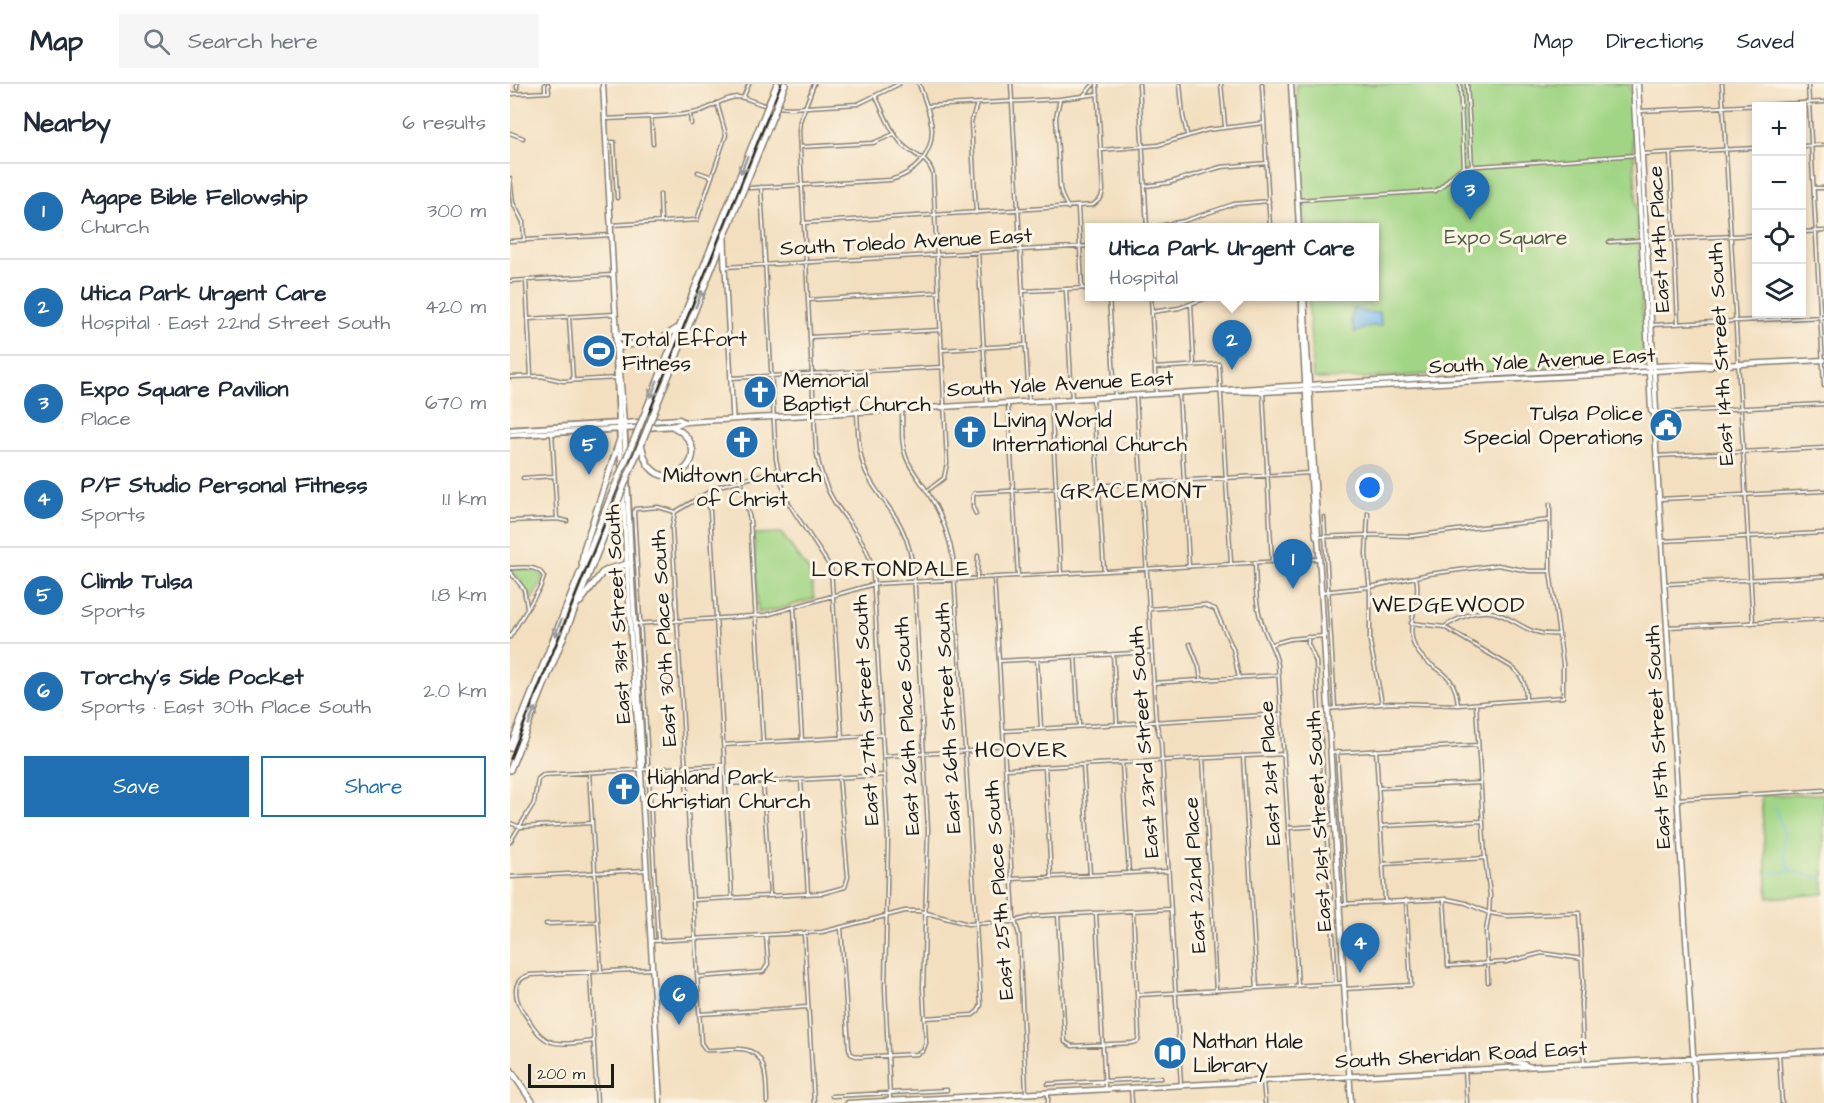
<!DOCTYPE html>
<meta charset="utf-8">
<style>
body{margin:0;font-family:"Architects Daughter",sans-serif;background:#f6f6f7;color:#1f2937}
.controls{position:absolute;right:18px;top:18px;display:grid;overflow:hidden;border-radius:0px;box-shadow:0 3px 9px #0003}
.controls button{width:54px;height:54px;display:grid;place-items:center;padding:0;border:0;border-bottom:2px solid #e0e1e3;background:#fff;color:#1f2937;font:30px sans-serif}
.scale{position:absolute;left:18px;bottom:15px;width:86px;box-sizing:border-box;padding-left:6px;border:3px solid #1c1c1c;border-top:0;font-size:16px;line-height:21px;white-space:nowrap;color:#1c1c1c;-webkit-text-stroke:4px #fcf5e5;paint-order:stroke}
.you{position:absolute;left:860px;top:404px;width:21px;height:21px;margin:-15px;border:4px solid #fff;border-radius:50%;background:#1a73e8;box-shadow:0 0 0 9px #1a73e833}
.badge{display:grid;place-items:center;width:39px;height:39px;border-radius:50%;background:#1f6fb2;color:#fff;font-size:20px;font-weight:700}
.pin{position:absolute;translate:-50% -50px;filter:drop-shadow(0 2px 3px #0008)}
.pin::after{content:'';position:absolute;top:32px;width:21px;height:18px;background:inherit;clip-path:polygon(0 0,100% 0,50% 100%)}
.popup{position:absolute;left:575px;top:139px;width:294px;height:78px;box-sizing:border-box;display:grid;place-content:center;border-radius:0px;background:#fff;filter:drop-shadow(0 2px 4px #0005);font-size:20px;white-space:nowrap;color:#747a83}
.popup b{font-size:22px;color:#1f2937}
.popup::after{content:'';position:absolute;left:50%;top:100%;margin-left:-12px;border:12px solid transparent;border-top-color:#fff}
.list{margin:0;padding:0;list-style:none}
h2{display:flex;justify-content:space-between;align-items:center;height:78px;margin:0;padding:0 24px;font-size:26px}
h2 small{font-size:20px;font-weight:400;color:#747a83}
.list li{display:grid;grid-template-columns:39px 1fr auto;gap:18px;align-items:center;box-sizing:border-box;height:96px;padding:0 24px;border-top:2px solid #e0e1e3}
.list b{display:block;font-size:22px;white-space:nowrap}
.list p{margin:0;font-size:20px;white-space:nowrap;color:#747a83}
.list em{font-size:20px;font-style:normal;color:#747a83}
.actions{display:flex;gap:12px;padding:18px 24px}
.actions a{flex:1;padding:14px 0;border:2px solid #1f6fb2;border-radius:0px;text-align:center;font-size:21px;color:#1f6fb2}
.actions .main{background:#1f6fb2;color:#fff}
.icon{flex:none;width:33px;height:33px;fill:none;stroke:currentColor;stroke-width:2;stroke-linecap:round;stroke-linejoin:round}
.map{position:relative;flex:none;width:1314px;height:1019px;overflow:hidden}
header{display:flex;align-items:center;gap:36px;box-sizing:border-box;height:84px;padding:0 30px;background:#fff;border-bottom:2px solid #e0e1e3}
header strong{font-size:28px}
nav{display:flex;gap:33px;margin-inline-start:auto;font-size:21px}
.search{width:420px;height:54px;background:#f6f6f7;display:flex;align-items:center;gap:15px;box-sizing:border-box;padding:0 21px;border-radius:0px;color:#747a83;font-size:22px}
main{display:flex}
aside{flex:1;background:#fff}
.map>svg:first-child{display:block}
</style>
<header>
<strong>Map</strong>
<div class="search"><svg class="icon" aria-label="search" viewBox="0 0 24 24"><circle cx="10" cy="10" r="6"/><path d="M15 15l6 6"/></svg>Search here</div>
<nav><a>Map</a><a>Directions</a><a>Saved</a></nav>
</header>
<main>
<aside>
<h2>Nearby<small>6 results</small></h2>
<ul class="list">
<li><span class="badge">1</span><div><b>Agape Bible Fellowship</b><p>Church</p></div><em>300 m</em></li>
<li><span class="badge">2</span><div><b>Utica Park Urgent Care</b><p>Hospital · East 22nd Street South</p></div><em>420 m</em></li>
<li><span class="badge">3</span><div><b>Expo Square Pavilion</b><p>Place</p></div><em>670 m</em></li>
<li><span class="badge">4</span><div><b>P/F Studio Personal Fitness</b><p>Sports</p></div><em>1.1 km</em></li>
<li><span class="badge">5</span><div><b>Climb Tulsa</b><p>Sports</p></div><em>1.8 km</em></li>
<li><span class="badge">6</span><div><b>Torchy's Side Pocket</b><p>Sports · East 30th Place South</p></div><em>2.0 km</em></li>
</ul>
<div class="actions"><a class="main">Save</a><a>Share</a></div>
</aside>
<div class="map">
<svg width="1314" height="1019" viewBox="0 0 1314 1019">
<rect width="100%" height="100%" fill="#fcf5e5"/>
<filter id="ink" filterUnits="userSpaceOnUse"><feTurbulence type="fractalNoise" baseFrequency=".0167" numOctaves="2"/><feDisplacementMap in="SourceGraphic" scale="12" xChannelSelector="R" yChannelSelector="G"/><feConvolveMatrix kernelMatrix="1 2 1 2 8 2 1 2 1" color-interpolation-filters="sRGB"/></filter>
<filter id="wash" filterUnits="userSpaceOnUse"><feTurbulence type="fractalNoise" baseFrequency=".008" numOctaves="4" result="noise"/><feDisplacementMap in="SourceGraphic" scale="24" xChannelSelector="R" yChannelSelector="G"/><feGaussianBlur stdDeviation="1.35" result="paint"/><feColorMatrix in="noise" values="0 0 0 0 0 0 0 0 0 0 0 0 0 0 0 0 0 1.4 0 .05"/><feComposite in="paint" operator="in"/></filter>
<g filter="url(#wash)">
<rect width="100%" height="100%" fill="#f3dfc0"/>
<path fill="#a1d585" stroke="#5e7850" stroke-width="1.5" d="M786,0H1120L1133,240V275L1129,280L853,294L806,295L803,292L798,213L864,212V144L795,143Z
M271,449L300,488L304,515L269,525L248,529L244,450Z
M0,486C11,485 24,483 32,491L31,500L22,515H18L11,497Z
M1314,710V810L1258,814L1251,711Z"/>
<path fill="#76b8ec" stroke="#496a84" stroke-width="1.5" d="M843,224L858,229L870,228L871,242H859L845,249L841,236Z"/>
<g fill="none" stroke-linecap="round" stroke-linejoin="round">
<path stroke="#76b8ec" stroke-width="1.5" d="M1265,723L1274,749L1273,770L1281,787
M1259,789L1281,787L1314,795"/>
</g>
</g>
<g filter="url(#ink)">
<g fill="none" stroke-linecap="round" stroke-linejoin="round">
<g stroke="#887e6e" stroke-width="5">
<path id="minor" d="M7,0V4
M35,0V8
M304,0L290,37L289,47L306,366C309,384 315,403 325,419C341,442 359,460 363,489L378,753L375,903L380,1016
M501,0L519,318
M629,0L637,144
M670,0L673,32L677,50
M711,0L715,42
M752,0L760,144
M950,0L954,83
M957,0L962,83
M1212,0L1243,539
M1298,0L1314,302
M0,10L39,8L38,0
M573,12L584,0
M366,13C374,29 381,49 394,62C405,72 420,75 423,91L437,379L434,394L417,407
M233,14L239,0
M550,15L546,33L550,104L552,112L558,124
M417,22L550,15L588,10
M266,23L281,24L348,20L389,0
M1131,27L1314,18
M180,30L181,40
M141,32L143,60
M95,35C124,33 155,34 183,29C199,27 210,14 227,13C237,13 247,20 258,22
M0,49L13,54
M96,59L104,58L107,114
M1292,62L1314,61
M290,63L363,59L384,50
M592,66L648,61L697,46L754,39
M1160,69L1168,239
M1133,70L1246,64
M188,88L202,93
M0,94L3,119L13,138L14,156
M635,102L658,99L711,83L757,79
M251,103L266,375L270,395L279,420L321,484L332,654
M240,104L380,96C404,90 422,72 422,46C421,30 414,14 409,0
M1305,104H1314
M150,110L151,137
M787,116L925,107C937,101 941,88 954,83L1127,71
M568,123L572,204
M466,129L461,38L467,20
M293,139L583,121L591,114L593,107L587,0
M101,141L187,136L216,51L207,19
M639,144L674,137L724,120L759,117
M1292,148L1314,147
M1137,156L1246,151
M0,157L101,151
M1099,158L1132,156
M468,168L477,321
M215,183L580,162
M16,196L21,292
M0,197L103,191
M556,205L562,316
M513,207L580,204
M599,212L605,311
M641,212L646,308
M298,216L429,208
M681,220L684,280
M642,228L669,224L702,212
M59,233L63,296
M18,235L105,230
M1140,241L1314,233
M300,253L431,246
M432,266L516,261
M645,284L709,280L721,479
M0,293L31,292L53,297L107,294
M220,294L433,283
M753,308L762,478
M669,310L679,483
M626,312L646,638L651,658L671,1001
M583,315L594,487
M541,317L551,490
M498,320L508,492
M392,326C393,341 390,357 396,373C401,386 410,396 418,409C431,429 439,451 443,474L471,921L468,927L463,931L414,934
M1144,329L1314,320
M42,348L47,435
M1146,372L1314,364
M13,394L44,392
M231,396L240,436L253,658
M194,412L200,427L222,814
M1149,415L1314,407
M165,428L162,444L191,959L196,966C207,967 219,964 230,965C259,966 256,999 257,1019
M165,428L209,402L267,387
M858,429L856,470L860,508V558L872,619
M466,430L463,424V412L465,409L800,389
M814,433L825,624
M0,437L47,435L57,437
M807,453L857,451L903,452L963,444L1040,436
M1152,457L1314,449
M745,479C746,498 745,518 751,536C755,552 765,565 768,581L788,902
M0,484C12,484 28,480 34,493L30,504L0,553
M0,488L14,505L17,523
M467,493L468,472
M484,493L504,833L509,851L516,1008
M906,493C912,518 894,540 905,563C918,589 945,581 948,621
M1155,500L1314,492
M812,508L860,503L919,490L988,481L1019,487H1040
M284,524L292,656
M639,525L694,521L705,525L723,565L729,594
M901,539L934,543L1000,582C1013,591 1016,601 1016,616
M125,540L256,531L364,500L808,475
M934,543C997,503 999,555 1049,550
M1158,543L1314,535
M798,553V560L806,578L826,899
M680,560L689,583L691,596
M762,560L780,555L813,552
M603,570L607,639
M565,572L569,641
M527,575L531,644
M489,577L641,568
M643,599L769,591
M966,620L975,774L980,811L979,829L976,847L978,898
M817,625L881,619L948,621L1053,613V580L1040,487V420
M494,647L772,630
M214,661L372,651
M866,666L875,816
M827,668L836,818
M821,669L968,661
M375,672L495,665
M733,672L747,904
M693,674L706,906
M612,679L619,789
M573,681L580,791
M535,683L541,793
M496,685L774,670
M79,688L91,887
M291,696L298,810
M253,697L260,811
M216,700L375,691
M868,704L970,699
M1167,715L1314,706
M0,739L10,743L82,739
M871,742L973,737
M779,744L824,741
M0,758L24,719L28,695L33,691L215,681
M873,780L975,774
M0,793L137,786
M502,795L658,787
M934,815L938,882L996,878L1032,869L1072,875
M183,816L313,809L335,803L338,793L329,693
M831,820L937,815L956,819L979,829L997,832L1069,829L1073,898L1071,920L1074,980
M586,829L595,1005
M548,831L555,958L562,962L622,959L628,957L629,951L623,827
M36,840L88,838
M331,844L339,964L341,970L349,973L407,970L413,967L416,959L413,904L418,746L404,488C401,468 396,448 384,431C375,417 363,404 356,388C348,369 348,348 347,328
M294,849L304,1019
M141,857L312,848L395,827H409L458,840L500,838L525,832L660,825
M148,857L124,428L125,425L148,423L165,428
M80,888L87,1019
M188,893L253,888L258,880L256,851
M834,905L901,901L896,816
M628,911L833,899
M190,930L298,923
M84,957C72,958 54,962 42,958C29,954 23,942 16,932C4,916 0,896 20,891L142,885
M1269,970L1272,1019
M955,986L957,1019
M753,997L755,1019
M538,1000L651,994
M621,1004L622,1019
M538,1008V1019
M322,1012L437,1006"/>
</g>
<g stroke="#887e6e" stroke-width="6">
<path id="tertiary" d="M215,183L223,335"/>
</g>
<g stroke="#887e6e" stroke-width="7">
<path id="secondary" d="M93,0L105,222L114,339L169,335L175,338
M781,0L789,144
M1123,0L1139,288L1141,327L1144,329
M1128,0L1146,326L1144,329L1146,364L1186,1019
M794,212L841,1019
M792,218L793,263L803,429L806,453
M105,239L106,266
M1211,281L1314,276
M711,307L753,308L1105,290L1201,283
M162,342L176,338C512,319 848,296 1184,280L1211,281
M110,359L122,573L131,690L150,1019
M121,479L133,681L131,685
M989,972C1001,981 1007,975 1018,982
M338,1019L1314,967"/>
</g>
<g stroke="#887e6e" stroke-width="8">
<path id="primary" d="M106,266L110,355
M0,346L114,339L121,479
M0,351L162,342"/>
</g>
<g stroke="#887e6e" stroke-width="8">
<path id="motorway" d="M260,17L267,0
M268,18L275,0
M214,156L215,183
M108,251L117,259
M106,266L114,261L147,258L166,245
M144,328L264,29
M135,329L256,27
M131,360C133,367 134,376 139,382C162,412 210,367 162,342
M123,379L134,353
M72,479L74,465L110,355
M70,518L92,489L99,485L121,479
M0,664L105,402
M0,686L106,422
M0,985L23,1019"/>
</g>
<use href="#minor" stroke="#fff" stroke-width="2"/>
<use href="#tertiary" stroke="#fff" stroke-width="3"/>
<use href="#secondary" stroke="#fff" stroke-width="4"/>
<use href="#primary" stroke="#fff" stroke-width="4.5"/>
<use href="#motorway" stroke="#fff" stroke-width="5"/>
<path stroke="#1c1c1c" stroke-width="1.5" d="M0,675L271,0"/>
<g stroke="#887e6e" stroke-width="8" stroke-linecap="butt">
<path id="motorway-bridge" d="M256,27L260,17
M264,29L268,18
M134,353L144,328
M105,402L135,329
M106,422L123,379"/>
</g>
<use href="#motorway-bridge" stroke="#fff" stroke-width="5"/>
</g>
<defs><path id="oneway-shaft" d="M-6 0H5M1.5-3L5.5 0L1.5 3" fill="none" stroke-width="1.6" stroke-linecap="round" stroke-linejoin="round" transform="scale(1.5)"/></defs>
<g stroke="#999">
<use href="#oneway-shaft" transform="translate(234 81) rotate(112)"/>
<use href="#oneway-shaft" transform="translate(189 215) rotate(-68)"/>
<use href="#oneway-shaft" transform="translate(144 305) rotate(112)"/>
<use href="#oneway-shaft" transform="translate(48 544) rotate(112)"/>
<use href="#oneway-shaft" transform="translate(22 632) rotate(-68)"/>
</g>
</g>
<defs>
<g id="stadium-disc" transform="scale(1.725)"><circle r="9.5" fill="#1f6fb2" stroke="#fcf5e5"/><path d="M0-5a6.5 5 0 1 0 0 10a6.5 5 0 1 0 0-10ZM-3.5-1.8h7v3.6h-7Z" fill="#fff"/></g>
<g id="church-disc" transform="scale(1.725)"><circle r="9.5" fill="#1f6fb2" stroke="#fcf5e5"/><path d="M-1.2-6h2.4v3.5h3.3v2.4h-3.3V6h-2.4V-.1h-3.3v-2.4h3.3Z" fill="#fff"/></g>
<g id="civic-disc" transform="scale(1.725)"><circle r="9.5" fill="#1f6fb2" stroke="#fcf5e5"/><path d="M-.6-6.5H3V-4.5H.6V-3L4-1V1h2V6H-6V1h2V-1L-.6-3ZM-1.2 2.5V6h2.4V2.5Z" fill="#fff"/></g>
<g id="library-disc" transform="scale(1.725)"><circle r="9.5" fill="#1f6fb2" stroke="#fcf5e5"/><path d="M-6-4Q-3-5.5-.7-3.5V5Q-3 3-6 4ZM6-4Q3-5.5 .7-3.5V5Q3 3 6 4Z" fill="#fff"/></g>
</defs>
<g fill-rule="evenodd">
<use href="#stadium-disc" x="89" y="267"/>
<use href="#church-disc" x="250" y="308"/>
<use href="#civic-disc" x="1156" y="341"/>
<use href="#church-disc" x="460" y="348"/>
<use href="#church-disc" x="232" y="358"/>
<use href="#church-disc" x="114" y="705"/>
<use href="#library-disc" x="660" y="969"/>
</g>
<g text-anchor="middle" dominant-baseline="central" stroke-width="6" stroke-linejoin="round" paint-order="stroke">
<g font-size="21" fill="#4b5d41" stroke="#fcf5e5">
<text x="996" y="153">Expo Square</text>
</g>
<g font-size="21" fill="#1c1c1c" stroke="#fcf5e5">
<text transform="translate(1149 155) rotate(-93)">East 14th Place</text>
<text transform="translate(396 158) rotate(-3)">South Toledo Avenue East</text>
<text transform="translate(1211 270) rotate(-93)">East 14th Street South</text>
<text transform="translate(1032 277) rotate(-3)">South Yale Avenue East</text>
<text transform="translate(550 300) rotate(-3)">South Yale Avenue East</text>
<text transform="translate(108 530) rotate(-93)">East 31st Street South</text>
<text transform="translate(154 554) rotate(-93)">East 30th Place South</text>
<text transform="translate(356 626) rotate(-93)">East 27th Street South</text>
<text transform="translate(438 634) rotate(-93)">East 26th Street South</text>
<text transform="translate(397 642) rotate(-93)">East 26th Place South</text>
<text transform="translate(1148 653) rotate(-93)">East 15th Street South</text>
<text transform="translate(634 658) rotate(-94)">East 23rd Street South</text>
<text transform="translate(760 689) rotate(-93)">East 21st Place</text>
<text transform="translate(809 737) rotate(-93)">East 21st Street South</text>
<text transform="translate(685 791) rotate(-93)">East 22nd Place</text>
<text transform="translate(489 806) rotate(-94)">East 25th Place South</text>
<text transform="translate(951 971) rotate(-3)">South Sheridan Road East</text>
</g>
<g font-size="21" fill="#1c1c1c" stroke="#fcf5e5" text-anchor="start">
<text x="112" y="255">Total Effort<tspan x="112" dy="24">Fitness</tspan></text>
<text x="273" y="296">Memorial<tspan x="273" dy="24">Baptist Church</tspan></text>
<text x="1133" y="329" text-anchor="end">Tulsa Police<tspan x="1133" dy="24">Special Operations</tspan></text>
<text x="483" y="336">Living World<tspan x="483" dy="24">International Church</tspan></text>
<text x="232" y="391" text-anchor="middle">Midtown Church<tspan x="232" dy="24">of Christ</tspan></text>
<text x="137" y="693">Highland Park<tspan x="137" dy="24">Christian Church</tspan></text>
<text x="683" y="957">Nathan Hale<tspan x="683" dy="24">Library</tspan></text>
</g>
<g font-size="22" letter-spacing="1.5" fill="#1c1c1c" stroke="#fcf5e5">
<text x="624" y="407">GRACEMONT</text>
<text x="381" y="485">LORTONDALE</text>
<text x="939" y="521">WEDGEWOOD</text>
<text x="512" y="666">HOOVER</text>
</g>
</g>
</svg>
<div class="controls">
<button>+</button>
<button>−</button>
<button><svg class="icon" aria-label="locate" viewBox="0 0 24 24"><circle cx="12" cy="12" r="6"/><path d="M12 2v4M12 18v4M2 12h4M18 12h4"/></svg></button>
<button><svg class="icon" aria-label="layers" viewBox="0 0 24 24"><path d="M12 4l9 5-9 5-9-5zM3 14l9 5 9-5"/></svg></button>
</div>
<div class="scale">200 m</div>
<div class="you"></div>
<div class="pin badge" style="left:783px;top:505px">1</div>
<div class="pin badge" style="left:722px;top:286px">2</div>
<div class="popup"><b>Utica Park Urgent Care</b>Hospital</div>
<div class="pin badge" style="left:960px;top:136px">3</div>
<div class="pin badge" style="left:850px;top:889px">4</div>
<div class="pin badge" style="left:79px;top:391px">5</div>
<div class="pin badge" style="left:169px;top:941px">6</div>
</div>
</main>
